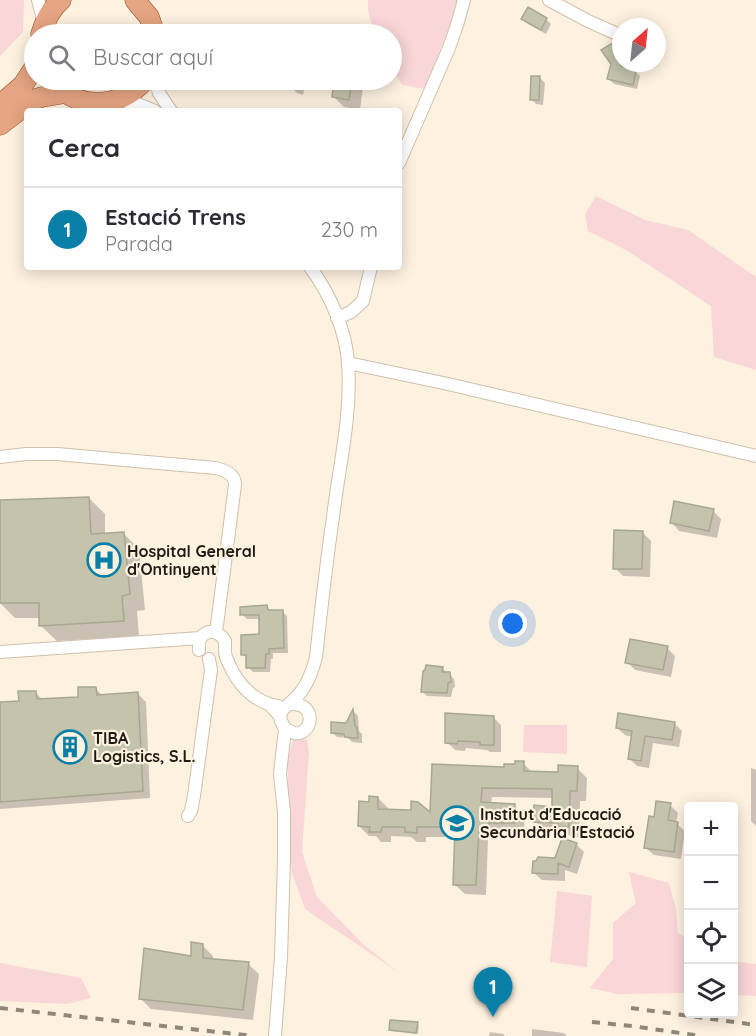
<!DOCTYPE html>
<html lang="es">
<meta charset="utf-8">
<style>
body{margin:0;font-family:Quicksand,sans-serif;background:#f7f7f7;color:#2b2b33}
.controls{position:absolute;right:18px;bottom:18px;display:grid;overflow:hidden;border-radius:6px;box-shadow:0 3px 15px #0003}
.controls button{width:54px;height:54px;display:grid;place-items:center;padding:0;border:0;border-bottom:2px solid #e1e1e2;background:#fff;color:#2b2b33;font:30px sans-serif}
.compass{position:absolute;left:612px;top:18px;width:54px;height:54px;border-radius:50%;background:#fff;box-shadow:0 3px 15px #0003;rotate:27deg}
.you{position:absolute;left:513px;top:624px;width:21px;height:21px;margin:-15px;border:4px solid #fff;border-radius:50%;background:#1a73e8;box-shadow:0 0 0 9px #1a73e833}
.badge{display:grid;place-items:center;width:39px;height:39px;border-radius:50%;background:#087fa6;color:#fff;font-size:20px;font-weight:700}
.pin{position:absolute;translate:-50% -50px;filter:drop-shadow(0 2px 3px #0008)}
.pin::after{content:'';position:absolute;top:32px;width:21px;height:18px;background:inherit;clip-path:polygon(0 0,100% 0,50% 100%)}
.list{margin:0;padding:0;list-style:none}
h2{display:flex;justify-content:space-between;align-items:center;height:78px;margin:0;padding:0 24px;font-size:26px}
h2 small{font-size:20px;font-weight:400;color:#7c7c81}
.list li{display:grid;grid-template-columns:39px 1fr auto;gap:18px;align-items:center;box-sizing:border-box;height:84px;padding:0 24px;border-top:2px solid #e1e1e2}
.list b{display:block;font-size:22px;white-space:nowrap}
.list p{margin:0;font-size:20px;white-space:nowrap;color:#7c7c81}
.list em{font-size:20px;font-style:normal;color:#7c7c81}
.icon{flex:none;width:33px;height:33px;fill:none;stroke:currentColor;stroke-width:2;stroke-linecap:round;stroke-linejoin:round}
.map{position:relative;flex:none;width:756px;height:1036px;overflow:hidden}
.search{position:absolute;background:#fff;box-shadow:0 3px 15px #0003;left:24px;top:24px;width:378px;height:66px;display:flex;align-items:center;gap:15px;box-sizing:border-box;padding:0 21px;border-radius:33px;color:#7c7c81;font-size:22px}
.panel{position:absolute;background:#fff;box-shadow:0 3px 15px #0003;left:24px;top:108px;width:378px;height:162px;border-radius:6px}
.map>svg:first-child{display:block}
</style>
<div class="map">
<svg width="756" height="1036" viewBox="0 0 756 1036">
<rect width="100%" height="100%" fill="#fdf1e0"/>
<path fill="#f9d6d7" d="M0,0H24L23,32L0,56Z
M368,0H458L455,12L425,89L402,85L392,69V34H374L368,10Z
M596,196L645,220L688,230L756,277V370L714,357L711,306L626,250L588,231L585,214Z
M524,725H567V754L523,752Z
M300,735L307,740L309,752L302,852L317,897L363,944L398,972L305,909L292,873L288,826V758L293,739Z
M629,872L669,883L676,909L678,933L688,939V993L617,994L590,988L613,959V923L636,903Z
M557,891L592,896L587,967L550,962Z
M734,961L756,964V996L734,995Z
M0,963L81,978L91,998L67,1004L0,1001Z"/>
<path fill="#0003" d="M528,9L546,19L551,24L546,34L528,24L523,19Z
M294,29L328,34H293Z
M621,41V63H626L620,68L635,71L640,76L637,89L614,84L609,79Z
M540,78L545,83L543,105L536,104L531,99Z
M287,80H306L303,95L297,93L286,83Z
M336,80H364L360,110L344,107L333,96Z
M89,498L105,514V534L123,533L139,549L145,610L137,611L139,636L57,641L41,626V618H15L0,603V502Z
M713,511L721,519L717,538L679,531L672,523Z
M643,533L651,541L650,577L623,576L615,568Z
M267,607L271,612L282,611L287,616L288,653H273V659H271L270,672H253L248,667V659L243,655L261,636V619H247L242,614Z
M667,648L675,656L671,677L635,670L627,662Z
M442,668L454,679L455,687L453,688L451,697L427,696L422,691Z
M95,688L103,696L138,694L146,702L150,798L0,809V704L20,702L35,692L43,700L80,698Z
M354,712L358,716L359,731L362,734V743L352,742L348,738L337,737L332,732L347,725Z
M493,717L501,725V752H490L487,750L466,748L465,751L455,750L447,742Z
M674,723L682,731L679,747L653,743L649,768L637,766L629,758L633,737L625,735L617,728Z
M523,763L533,773L559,774L577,768L587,778L586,801H580L579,837L570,836L566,832L545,831L535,821L554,808V798L492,797L491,804L515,806L525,816L524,833L499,832V838H488L486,895L465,894L454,884L456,837H426V842H417L411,837L391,836V842H381L376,836H369L359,826L371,803L378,798L388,808V811L432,816L506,769Z
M751,768L756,770V826L751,821Z
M670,805L678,813L676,823L685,831L681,859L654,855L646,848L655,818Z
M576,844L584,852L577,874L565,870V881L542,880L534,873L556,860Z
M202,945L213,956V960L248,964L259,974L253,1020L151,1009L141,999L192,958Z
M417,1024L419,1026L418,1034L392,1031L390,1029Z
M532,1029L564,1033L567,1036H532Z
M490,1032L503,1034L505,1036H489Z"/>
<path fill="#c4c4ac" stroke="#a8a891" stroke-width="1.5" d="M528,7L547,18L541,30L521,19Z
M621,38V66L636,70L633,85L607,79L611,64L601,50Z
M531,76H540L539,100H530Z
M334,80H352L349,100L332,97Z
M89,497L91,534L124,532L130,594L122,596L124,621L39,626V603H0V500Z
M674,501L714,509L709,531L670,523Z
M614,530L643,531L642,569H613Z
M267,605L268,610H283L284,648L269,649V654H266L265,668H246V655H241V635L259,634V615H240V607Z
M630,639L668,646L663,670L625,663Z
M426,665L443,667L442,672H450L451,682L448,683L447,693L421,692L423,671L425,670Z
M78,687H96L97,695L138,692L143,791L0,802V702L19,701L18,691H36L37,699L78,697Z
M353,709L355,726L357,727L358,738H352L345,737L344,734L331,733V722L346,723Z
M445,713L494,716V745H480V742L458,741L457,744L445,743Z
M618,713L675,722L672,740L645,736L641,761L628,759L632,731L616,728Z
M515,761H524V771L558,772V765L578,766L577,791H570L569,827H558V823L533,822L534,805L552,807V789L482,788L481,802L515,804V823H489V828H479L476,885H453L455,827H417V833L405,832V827H382L381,832H369L370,827L358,826L359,801L369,802V796L378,797V809L411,810V801L418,802L430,812L432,764L504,767V764H515Z
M656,801L671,803L668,820L678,822L674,852L644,848L649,816L654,817Z
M562,838L577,843L569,867L558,863V874L532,873L533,861H536L538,857L555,858Z
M191,942L203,944V958L249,962L243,1010L139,999L144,948L191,956Z
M390,1020L418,1022L416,1033L389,1030Z"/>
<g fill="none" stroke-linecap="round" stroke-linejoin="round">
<g stroke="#cec0ac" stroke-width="14">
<path id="street" d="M38,0L44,23
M549,0L588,21L615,33
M155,80L159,93L171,111
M117,100L138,104L155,111
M399,163L449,48L457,25L464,0
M337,318L351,312L363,301L371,267
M348,363L448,384L756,456
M0,457L26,454H57L215,468C225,470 235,474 235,485L217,625L215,632
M199,650C197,631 215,625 225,641C225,644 225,647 225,651C225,655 227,660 229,664C238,685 255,703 278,706
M0,652L200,638
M270,705L280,716L281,721L285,729L280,774L284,812V859L281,957L275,1036
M280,716L283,709C302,695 310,681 316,657C321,611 326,564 333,517C339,466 352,415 348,363C346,330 330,294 310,267
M285,729C286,729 292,732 294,733C313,736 318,703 291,704
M188,816L191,811L194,796L211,670L209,659"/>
</g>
<g stroke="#944d25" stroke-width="21">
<path id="primary" d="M135,0L149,17L155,34
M41,34C45,21 50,9 61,0
M52,80C76,111 120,109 145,80
M0,105L23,85L34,68
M0,125L33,100L42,97L66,93"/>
</g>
<use href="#street" stroke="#fff" stroke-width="12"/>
<use href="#primary" stroke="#e5a482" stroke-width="20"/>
<path stroke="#8f877a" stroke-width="4" stroke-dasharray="8 8" stroke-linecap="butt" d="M0,1008L254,1036
M631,1008L756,1025
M592,1022L632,1026L701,1036"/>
</g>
<defs>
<g id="hospital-ring" transform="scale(1.725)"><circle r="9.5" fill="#fdf1e0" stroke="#087fa6" stroke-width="1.5"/><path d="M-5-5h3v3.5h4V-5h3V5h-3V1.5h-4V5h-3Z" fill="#087fa6"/></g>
<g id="building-ring" transform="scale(1.725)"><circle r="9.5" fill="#fdf1e0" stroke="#087fa6" stroke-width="1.5"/><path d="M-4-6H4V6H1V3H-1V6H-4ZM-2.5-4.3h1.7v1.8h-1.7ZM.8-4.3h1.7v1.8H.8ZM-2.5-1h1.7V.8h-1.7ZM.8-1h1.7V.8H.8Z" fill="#087fa6"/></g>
<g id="school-ring" transform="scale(1.725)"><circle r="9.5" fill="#fdf1e0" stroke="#087fa6" stroke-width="1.5"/><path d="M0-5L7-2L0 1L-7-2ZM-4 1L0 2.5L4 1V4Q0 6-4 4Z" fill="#087fa6"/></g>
</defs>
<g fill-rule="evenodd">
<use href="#hospital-ring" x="104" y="560"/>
<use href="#building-ring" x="70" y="747"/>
<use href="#school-ring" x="457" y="823"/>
</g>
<g text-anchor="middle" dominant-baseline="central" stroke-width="4.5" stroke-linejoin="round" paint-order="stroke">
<g font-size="16" font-weight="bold" fill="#201b13" stroke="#fdf1e0" text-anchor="start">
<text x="127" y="551">Hospital General<tspan x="127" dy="18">d'Ontinyent</tspan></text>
<text x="93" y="738">TIBA<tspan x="93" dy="18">Logistics, S.L.</tspan></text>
<text x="480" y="814">Institut d'Educació<tspan x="480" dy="18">Secundària l'Estació</tspan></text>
</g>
</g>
</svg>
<div class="controls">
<button>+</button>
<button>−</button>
<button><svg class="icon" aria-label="locate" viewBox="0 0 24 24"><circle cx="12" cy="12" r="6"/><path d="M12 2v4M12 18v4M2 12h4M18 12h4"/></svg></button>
<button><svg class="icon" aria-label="layers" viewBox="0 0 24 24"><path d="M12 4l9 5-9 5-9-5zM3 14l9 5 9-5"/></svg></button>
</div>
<svg class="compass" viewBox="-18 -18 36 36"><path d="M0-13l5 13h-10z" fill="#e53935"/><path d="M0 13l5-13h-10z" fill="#7c7c81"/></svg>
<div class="you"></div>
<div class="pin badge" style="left:493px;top:1017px">1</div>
<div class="search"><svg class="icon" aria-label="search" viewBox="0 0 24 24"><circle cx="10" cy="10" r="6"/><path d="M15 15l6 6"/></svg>Buscar aquí</div>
<section class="panel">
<h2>Cerca<small></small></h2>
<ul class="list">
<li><span class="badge">1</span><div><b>Estació Trens</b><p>Parada</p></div><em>230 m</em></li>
</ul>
</section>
</div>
